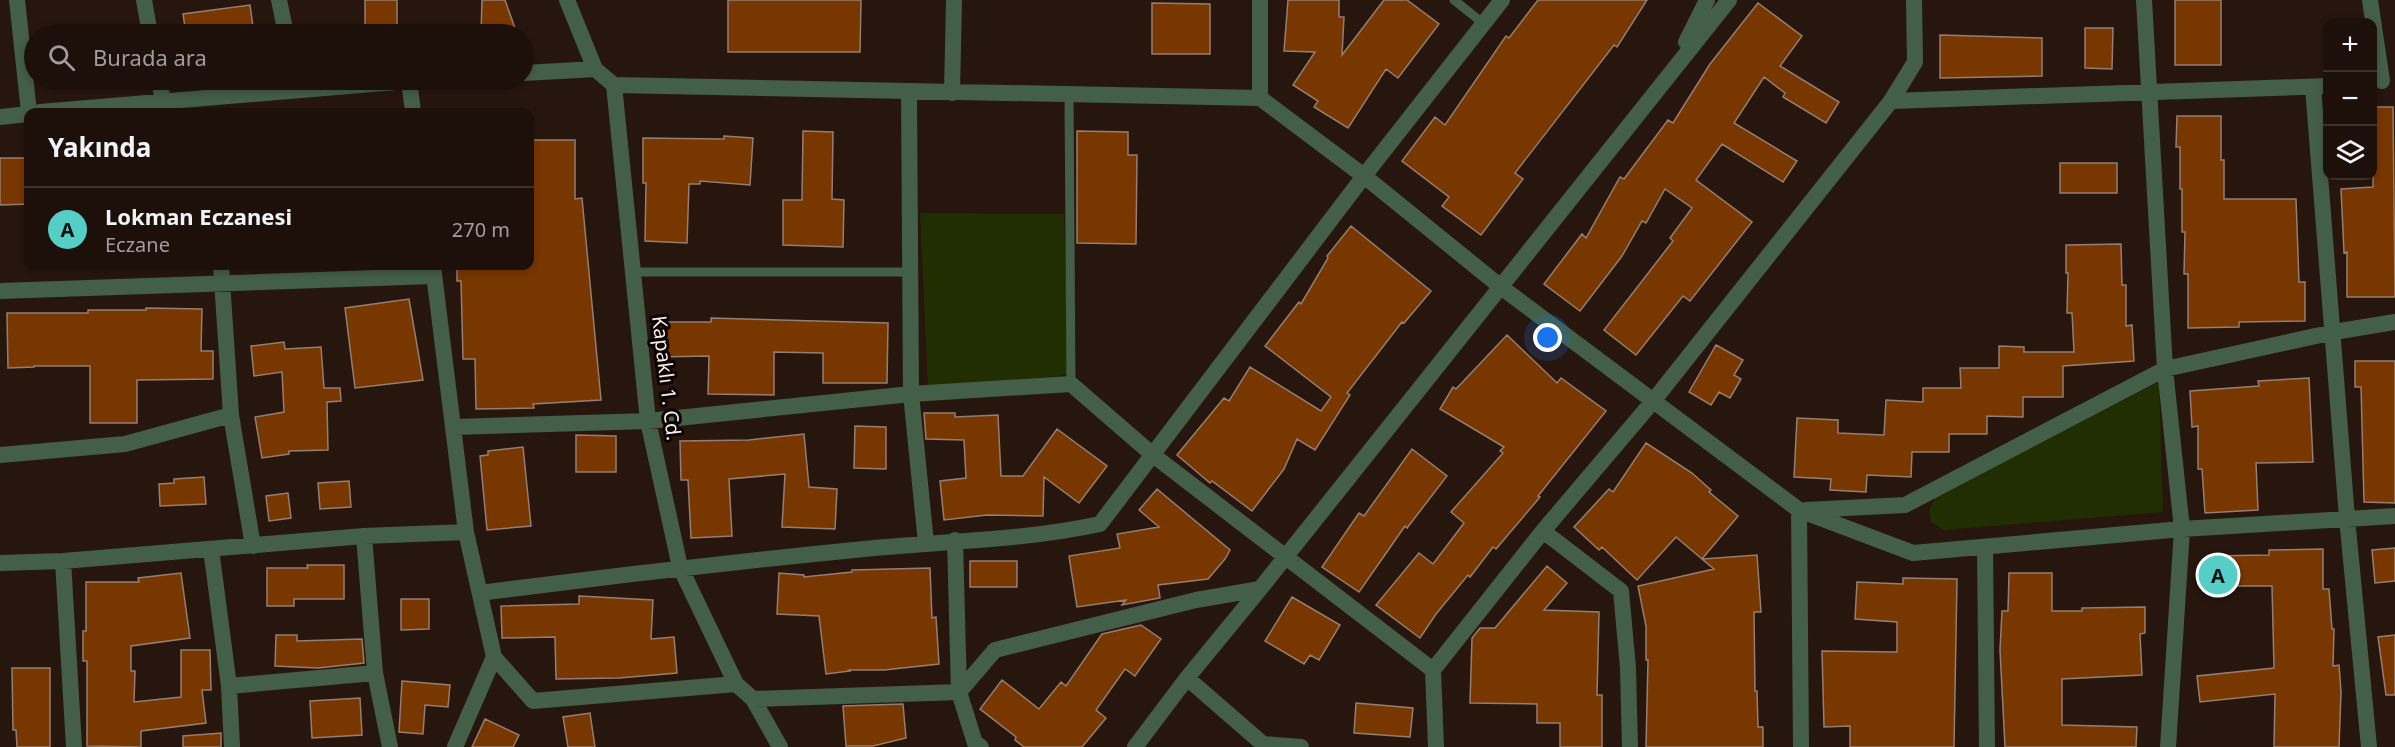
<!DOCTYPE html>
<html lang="tr">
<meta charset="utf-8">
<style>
body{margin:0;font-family:"Noto Sans",sans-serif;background:#2a1e18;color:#f1f3f6}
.controls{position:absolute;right:18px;top:18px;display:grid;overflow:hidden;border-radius:12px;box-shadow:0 3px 9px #0003}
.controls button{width:54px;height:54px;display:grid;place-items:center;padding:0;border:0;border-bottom:2px solid #3b302b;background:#1d100a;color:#f1f3f6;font:30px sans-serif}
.you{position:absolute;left:1548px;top:338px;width:21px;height:21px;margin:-15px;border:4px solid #fff;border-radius:50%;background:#1a73e8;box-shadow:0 0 0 9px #1a73e833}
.badge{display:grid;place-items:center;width:39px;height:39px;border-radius:50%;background:#55cec5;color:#111;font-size:20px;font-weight:700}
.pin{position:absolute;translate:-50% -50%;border:3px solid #fff;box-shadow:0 2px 6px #0006}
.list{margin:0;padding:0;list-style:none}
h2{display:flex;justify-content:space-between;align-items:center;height:78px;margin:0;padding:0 24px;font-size:26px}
h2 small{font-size:20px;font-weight:400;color:#a09d9c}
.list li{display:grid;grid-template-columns:39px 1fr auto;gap:18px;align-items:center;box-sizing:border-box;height:84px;padding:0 24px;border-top:2px solid #3b302b}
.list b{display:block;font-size:22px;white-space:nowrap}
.list p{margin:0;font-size:20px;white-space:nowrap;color:#a09d9c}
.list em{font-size:20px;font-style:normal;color:#a09d9c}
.icon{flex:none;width:33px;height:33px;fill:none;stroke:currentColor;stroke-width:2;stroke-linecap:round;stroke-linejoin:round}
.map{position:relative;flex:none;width:2395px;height:747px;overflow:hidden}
.search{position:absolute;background:#1d100a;box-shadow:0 3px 9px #0003;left:24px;top:24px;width:510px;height:66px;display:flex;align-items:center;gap:15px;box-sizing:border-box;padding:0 21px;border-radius:33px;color:#a09d9c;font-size:22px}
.panel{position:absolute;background:#1d100a;box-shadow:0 3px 9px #0003;left:24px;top:108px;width:510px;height:162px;border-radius:12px}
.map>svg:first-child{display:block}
</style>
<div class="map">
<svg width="2395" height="747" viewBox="0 0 2395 747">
<rect width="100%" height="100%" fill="#27160d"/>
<path fill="#212e02" d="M920,213L1064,214L1069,375L928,388Z
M2159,382L2163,512L1944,530L1931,522L1929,510L1936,496Z"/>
<path fill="#793700" stroke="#947e72" stroke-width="1.5" d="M365,0H397V34H365Z
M482,0H505L517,34H481Z
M728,0H861L860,52H728Z
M1288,0H1339V17H1344L1342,55L1384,0H1407L1439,24L1398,78L1386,69L1348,128L1314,107L1318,101L1293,85L1315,52L1284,51Z
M1538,0H1647L1617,47L1614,45L1515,173L1523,179L1481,235L1442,206L1449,197L1402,161L1435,117L1445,125L1506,36L1509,38Z
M2175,0H2221V65H2175Z
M1152,3L1210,4V54H1152Z
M1758,3L1802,36L1780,66L1839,102L1826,123L1783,97L1785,93L1764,77L1734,123L1797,161L1783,182L1722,144L1696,180L1752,222L1690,301L1683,296L1636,355L1604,330L1673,241L1670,238L1692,208L1665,189L1646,223L1642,221L1622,256L1580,311L1544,284L1582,234L1586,238L1620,177L1624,179L1668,120L1673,123L1710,64Z
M250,5L254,34H186L183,14Z
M2085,28H2113L2112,69L2085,68Z
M1940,35L2042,38V76L1940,78Z
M2373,107H2393L2395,297H2347V252L2344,253L2341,189L2373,187Z
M2177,116H2221V160H2224V199H2296L2299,282H2305V321L2239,322V327L2188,328V274H2184L2185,232H2182V189H2180V147H2176Z
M803,131L833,132L832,199L844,200L843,247L783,245V200H802Z
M1077,131L1128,132V155H1137L1136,244L1077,243Z
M724,136L753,138L750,185L700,181V184H689L687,243L645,241L646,183H643V138L724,139Z
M530,140H575V199L582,198L601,400L533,404L534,408L476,409L475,359H463L461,281H457V266H530Z
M0,158H28V204L0,205Z
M2060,163H2117V193H2060Z
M1351,226L1431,291L1404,323L1402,322L1347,393L1350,395L1315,450L1297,439L1284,469L1252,511L1212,481L1210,483L1177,455L1224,398L1229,401L1250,367L1321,411L1331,397L1265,346L1299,302L1301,304L1328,258L1327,256Z
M2121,244L2122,285H2126V326L2132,325L2134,361L2063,366V397H2023V417L1987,416V434H1949V452H1912L1911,477L1867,475L1866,492L1830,490L1831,479L1794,477L1797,418L1838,420V433L1884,435L1886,400L1923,402V388H1961L1960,368H1999V346L2024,347V352H2074L2072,313H2067L2068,273H2066V245Z
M409,299L423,380L355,388L345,308Z
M146,308L202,309L201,351H213V379L137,380V423H90V366H34V367L8,368L7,313H88V310H146Z
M711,318L888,323L887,383H823V353L774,352V395L708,394L709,356L658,357L657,322H711Z
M1507,335L1557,383L1561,378L1606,411L1538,496L1540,497L1496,549L1493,547L1470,577L1468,575L1436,614L1420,638L1376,605L1419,553L1433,564L1464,523L1451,512L1503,453L1500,451L1504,447L1440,409L1453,387L1456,389Z
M284,342L285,349L321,347L324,388H340L341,401L327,402L328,450L289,451V454L262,458L255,417L284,412L282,372L254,376L251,346Z
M1716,345L1743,360L1734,375L1741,379L1730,398L1719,392L1711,405L1689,392Z
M2355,361H2395V503L2364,502L2361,387H2355Z
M2309,378L2313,462L2256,463L2258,510L2205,513L2202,469H2198V426L2192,427L2190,391L2259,386L2258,381Z
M924,413H955V417L998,415L1001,476H1023L1057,429L1107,466L1079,503L1044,477L1043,516L987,515L944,520L940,481L966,478L964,440L926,439Z
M855,426L886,427V469L854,468Z
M804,434L809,487L837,489L835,529L782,527L785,474L729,479L732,536L691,538L688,480H681L680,441L749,440Z
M576,435L616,436V472H576Z
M1646,443L1692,473L1711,490L1709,492L1738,516L1702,559L1676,537L1637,580L1602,547L1599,550L1574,527L1609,489L1613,492Z
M523,447L531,526L487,530L480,456L488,455V451Z
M1412,449L1447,476L1407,528L1405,526L1359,592L1322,567L1359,513L1364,516Z
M204,477L206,504L160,506L159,484L174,483V479Z
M349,481L351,507L320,509L318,483Z
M1157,489L1230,550L1225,559L1208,579L1158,585L1160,598L1122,605L1126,600L1077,607L1069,556L1120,548L1117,534L1159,527L1139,510Z
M288,493L291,518L269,521L266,496Z
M2395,548V581L2375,583L2372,550Z
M2323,549V589H2329L2332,629H2334L2333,666L2339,665L2341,692L2339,747H2274L2275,694L2200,702L2197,676L2274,668L2272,586H2208V556L2269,555V550Z
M1757,555L1761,612H1754L1755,691H1757L1758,727H1763V747H1646L1648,660H1646V626L1638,586L1714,569L1702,559Z
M970,561H1017V587H970Z
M307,565H344V599H294V606H267V568H308Z
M1547,566L1567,583L1544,610L1599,612L1597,695H1602V747H1560V723H1537V704L1470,703L1472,638L1480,628H1495Z
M930,568L932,618L936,617L939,664L884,670H849L850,671L826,674L819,616L777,614L779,573L804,575V577L852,572V570Z
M181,573L190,638L131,646V671H135L134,702L181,697V650H210L211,690H202L206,723L141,731V747L87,746V661H83V631H86V582H139L138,578Z
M2009,573H2052V611H2082V608L2145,607V633L2140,634L2142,675L2062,679V725L2137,727L2136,747H2005L2000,650L2002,611H2008Z
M1903,578L1957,579L1954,747H1850V726L1824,727L1822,651L1897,652V622L1855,619L1857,582L1903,584Z
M579,596L653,600L651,639L674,637L677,673L619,678L556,679L555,637L502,638L501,606L579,604Z
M1292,597L1340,625L1319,660L1310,655L1304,664L1265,641Z
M401,599H429V629L401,630Z
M1141,625L1161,639L1135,676L1125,669L1096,710L1106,718L1082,747H1024L1015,740L1016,737L980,709L1002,680L1039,709L1061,682L1066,686L1102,634Z
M276,635H297V641L362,639L364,663L318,668L275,666Z
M2395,635V695H2386L2378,637Z
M12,668H50V747H17L16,730H13Z
M402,681L450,685L448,707L425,705L423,734L399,732Z
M360,698L362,735L312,738L310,701Z
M1356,703L1413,708L1410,737L1354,733Z
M903,704L906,738L873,746H846L843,706Z
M590,713L595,747H568L563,717Z
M485,719L519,735L513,747H472Z
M221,733V747H183V736Z"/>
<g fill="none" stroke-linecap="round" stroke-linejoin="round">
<path stroke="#445f47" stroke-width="9" d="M1454,0L1484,24
M1069,95L1071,384
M633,272H911"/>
<path stroke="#445f47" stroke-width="16" d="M17,0L29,112
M144,0L150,34
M279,0L286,34
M567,0L595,69L614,85L648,421L680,567L736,684L753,699L780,747
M1260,0V98
M2144,0L2165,369L2182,529L2168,747
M2370,0L2382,81
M1686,42L1707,0
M524,73L595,69
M159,80L163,101
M409,80L413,112
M614,85L1260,98L1364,176L1501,287L1799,510L1913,553L2182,529L2395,516
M2313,87L2347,518L2369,747
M909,92L911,394L926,543
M952,93L954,0
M1891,101L1915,62L1914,0
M40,112L420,80
M0,117L28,114
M221,266L231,415L253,546
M433,266L466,532L494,657L455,747
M0,291L434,276
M454,427L648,421L911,394L1071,384L1153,455L1433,670
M0,455L125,444L231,415
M1799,510L1801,747
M1806,510L1905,505L2165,369L2334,332L2395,322
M1543,531L1621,591L1628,668L1630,747
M364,536L375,673L390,747
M955,540L959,692L975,743L981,747
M1985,548L1987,747
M211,549L229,686L232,747
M63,561L74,747
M0,563L63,561L364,536L466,532
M480,593C611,576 742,561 874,548C949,541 1026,540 1100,524L1364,176L1502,0
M494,657L533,701L736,684
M1187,678L1263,744L1301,747
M229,686L375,673
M753,699L959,692L995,650L1196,600L1260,589
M1135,747L1187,678L1260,589L1729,0
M1436,747L1433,670L1543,531L1654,400L1891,101L2328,86"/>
</g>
<g text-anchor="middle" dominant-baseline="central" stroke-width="6" stroke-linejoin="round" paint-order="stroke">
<g font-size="20" fill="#fbeee7" stroke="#0b0402">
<text transform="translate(667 378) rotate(83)">Kapaklı 1. Cd.</text>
</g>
</g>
</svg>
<div class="controls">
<button>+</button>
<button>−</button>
<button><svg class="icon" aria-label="layers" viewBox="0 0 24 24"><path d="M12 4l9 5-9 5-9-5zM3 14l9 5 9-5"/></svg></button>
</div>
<div class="you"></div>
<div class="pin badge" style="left:2218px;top:575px">A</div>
<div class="search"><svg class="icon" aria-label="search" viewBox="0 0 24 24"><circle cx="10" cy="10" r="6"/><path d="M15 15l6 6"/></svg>Burada ara</div>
<section class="panel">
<h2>Yakında<small></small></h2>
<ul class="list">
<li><span class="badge">A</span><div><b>Lokman Eczanesi</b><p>Eczane</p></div><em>270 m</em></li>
</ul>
</section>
</div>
